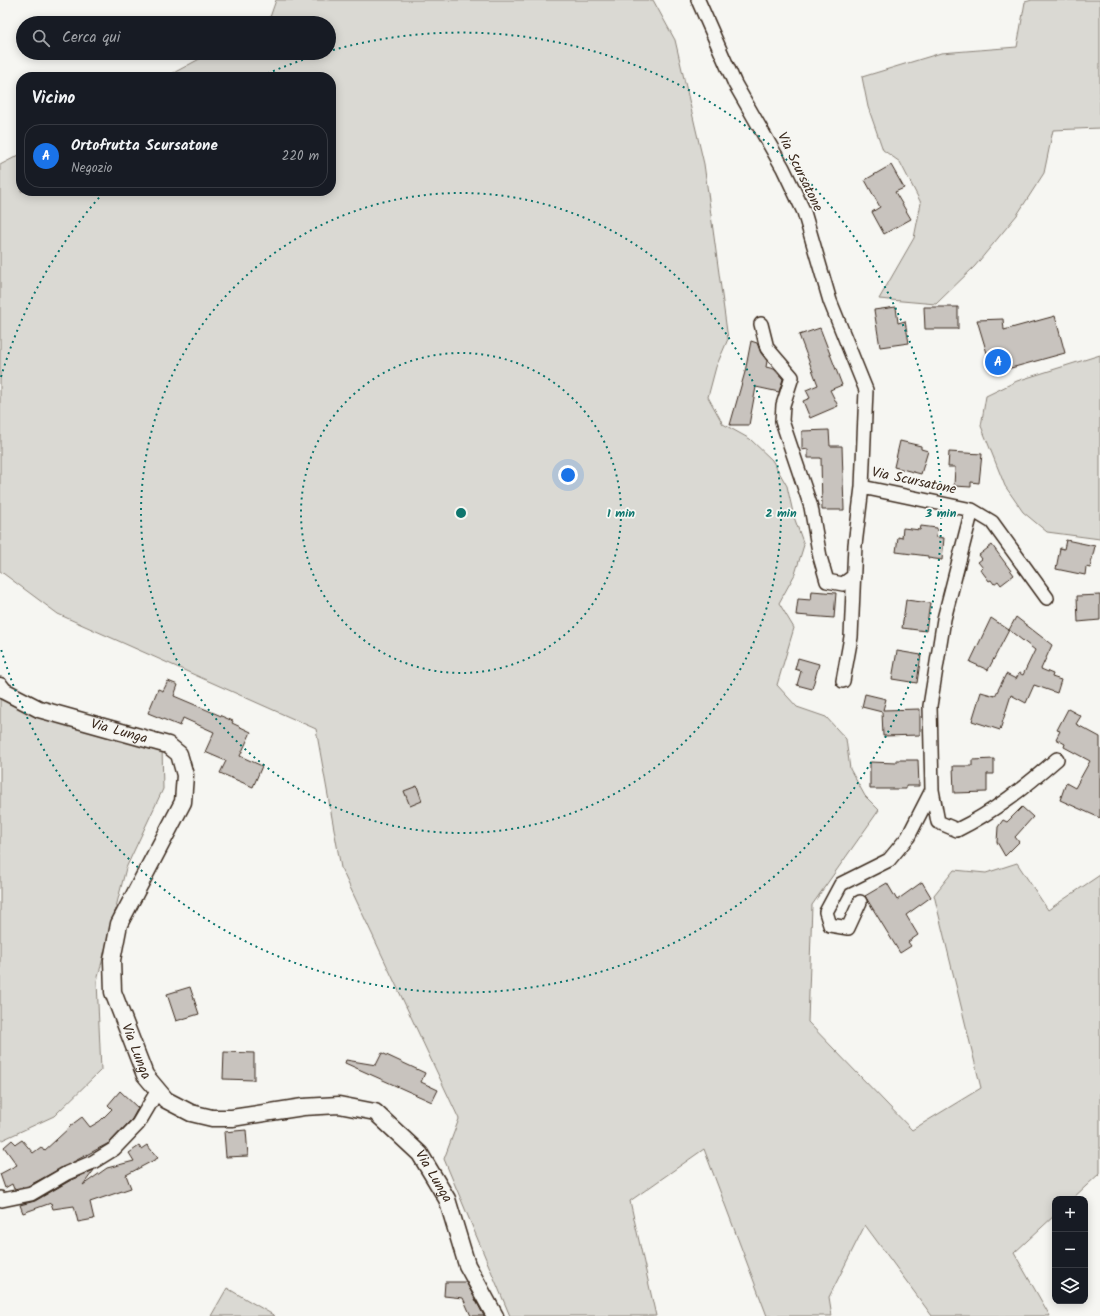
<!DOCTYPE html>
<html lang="it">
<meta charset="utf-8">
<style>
body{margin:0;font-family:Kalam,sans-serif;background:#20242c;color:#f1f3f6}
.controls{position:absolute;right:12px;bottom:12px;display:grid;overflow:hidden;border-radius:8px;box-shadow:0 2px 10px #0003}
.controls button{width:36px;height:36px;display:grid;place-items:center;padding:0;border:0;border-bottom:1px solid #363941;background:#171b24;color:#f1f3f6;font:20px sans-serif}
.you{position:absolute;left:568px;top:475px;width:14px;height:14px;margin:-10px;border:3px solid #fff;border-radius:50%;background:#1a73e8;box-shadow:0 0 0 6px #1a73e833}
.badge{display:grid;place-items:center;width:26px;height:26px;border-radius:50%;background:#1a73e8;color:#fff;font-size:13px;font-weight:700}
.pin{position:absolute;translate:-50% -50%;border:2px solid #fff;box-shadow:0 1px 4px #0006}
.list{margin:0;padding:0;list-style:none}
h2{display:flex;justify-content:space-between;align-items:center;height:52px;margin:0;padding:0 16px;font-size:17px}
h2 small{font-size:13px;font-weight:400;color:#9ea1a6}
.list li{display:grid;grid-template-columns:26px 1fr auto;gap:12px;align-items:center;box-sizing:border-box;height:64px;margin:0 8px 8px;padding:0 8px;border:1px solid #363941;border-radius:16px}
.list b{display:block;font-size:15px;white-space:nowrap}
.list p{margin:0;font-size:13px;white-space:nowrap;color:#9ea1a6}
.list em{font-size:13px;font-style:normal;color:#9ea1a6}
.icon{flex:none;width:22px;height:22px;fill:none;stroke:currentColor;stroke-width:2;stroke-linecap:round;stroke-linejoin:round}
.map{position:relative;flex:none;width:1100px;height:1316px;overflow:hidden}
.search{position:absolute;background:#171b24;box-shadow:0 2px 10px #0003;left:16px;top:16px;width:320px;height:44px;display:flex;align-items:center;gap:10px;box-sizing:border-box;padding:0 14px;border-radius:22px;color:#9ea1a6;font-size:15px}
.panel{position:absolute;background:#171b24;box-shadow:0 2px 10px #0003;left:16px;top:72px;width:320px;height:124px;border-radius:16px}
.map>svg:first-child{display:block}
</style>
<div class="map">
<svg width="1100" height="1316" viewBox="0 0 1100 1316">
<rect width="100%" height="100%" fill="#f6f6f2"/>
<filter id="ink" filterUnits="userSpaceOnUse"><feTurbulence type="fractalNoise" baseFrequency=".025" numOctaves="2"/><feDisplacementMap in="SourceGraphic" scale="8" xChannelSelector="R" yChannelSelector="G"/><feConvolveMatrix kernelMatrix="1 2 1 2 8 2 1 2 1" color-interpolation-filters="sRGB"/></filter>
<g filter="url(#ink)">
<path fill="#dad9d3" stroke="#8a8278" d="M276,0H653L675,40L704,164L728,339L716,367L708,397L723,424L750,439L772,460L787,486L794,517L804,545L795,574L779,603L794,628L777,685L797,707L826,717L846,739L850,769L865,796L879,810L812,905L808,1022L912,1130L981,1088L934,895L954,870L986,873L1017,863L1048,910L1100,875V1173L1072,1199H1055V1215L1014,1253L1050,1316H932L865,1225L829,1297L832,1316H767L704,1149L630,1201L656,1316H510L444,1159L459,1119L341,868L316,729L58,614L0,571V165L21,154V191H331V77H166L205,56L215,53H329V23H268Z
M1032,0H1100V128L1053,130L1044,173L1017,215L975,266L936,304L879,299L914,238L921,203L900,162L883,150L868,107L862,77L941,53L1017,47L1025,2Z
M1100,355V539L1047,532L1023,512L1005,486L981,426L986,396L1017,381Z
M0,688L162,746L163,789L126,868L97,981L101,1070L54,1116L0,1141Z
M227,1288L275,1316H211Z"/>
<path fill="#c8c3be" stroke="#3b2a1e" d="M891,165L904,188L895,192L911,219L884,234L872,212L880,207L865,180Z
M896,307L898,323L905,321L909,343L880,347L874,310Z
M924,307H958V329H925Z
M1055,316L1065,353L993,373L977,320L1003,319L1004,330Z
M820,328L842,385L830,390L838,406L810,418L803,401L810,398L806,390L818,385L799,335Z
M751,341L757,343L761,353L767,361L766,367L774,369L783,379L779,392L756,387L749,425H730L745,372Z
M829,430L830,446H842L844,510H822L821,458H808V449L802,450V431Z
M900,441L921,446V449L928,451L921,474L894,467Z
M949,452L982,454L979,483L971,482V487L954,486L955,467H948Z
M921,526L937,528L936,537L944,538L942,560L928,558V556L896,552L898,537L902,538L903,528L920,530Z
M1066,540L1095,546L1090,568L1086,567L1085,575L1056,569L1060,548L1064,549Z
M992,545L1014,575L1001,585L998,581L994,584L991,580L989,581L980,569L983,568L978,562L982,559L979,555Z
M812,591L836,593L834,618L796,615L798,599L811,600Z
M1100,595V620L1078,622L1077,596Z
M906,600L930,603L926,631L902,628Z
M1016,617L1052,645L1041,669L1053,674L1052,677L1061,680L1057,693L1034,685L1026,703L1011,695L1000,730L972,721L981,692L995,696L1006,674L1016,679L1019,673L1023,675L1035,650L1009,630Z
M991,618L1009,630L988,670L970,662Z
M897,651L921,655L917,683L892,679Z
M798,658L819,664L812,689L797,685L801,671L795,669Z
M168,681L178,685L174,696L233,721L232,723L251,732L240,756L262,766L253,787L220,773L226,761L205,752L214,732L183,718L180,726L148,713L158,689L163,691Z
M865,694L886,699L883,710L920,709V735L883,736L882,712L862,707Z
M1068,709L1081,716L1076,724L1100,737V818L1060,800L1066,783L1075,788L1090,761L1064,747L1065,744L1056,739L1060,731L1057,730Z
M994,759V774H987V792L954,793L953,766H972V760Z
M896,760H918L919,786H906V789H870V762L896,763Z
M417,786L422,801L410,806L404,791Z
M1022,807L1033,817L1015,837L1019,842L1005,856L997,842L998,827L1003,820L1007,822Z
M922,882L931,897L906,915L918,935L908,942L911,946L900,953L865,896L887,883L897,900Z
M190,987L199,1014L176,1021L167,994Z
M224,1052L254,1053V1080L223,1079Z
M382,1053L425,1073L421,1082L438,1090L432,1102L345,1063L346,1060L376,1065Z
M120,1091L138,1108L132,1119L109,1143L28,1186L14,1189L12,1184L5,1188L0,1174L17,1165L4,1147L12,1140L16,1144L22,1140L33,1153L41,1147L44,1151L70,1127V1126L82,1117L90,1127L100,1121L112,1109L108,1105Z
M246,1130L248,1156L226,1157L224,1132Z
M147,1145L158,1158L126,1175L131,1188L90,1202L94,1219L78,1222L74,1206L53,1209L51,1203L23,1213L20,1205L35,1201L71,1180L94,1170L83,1185L107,1168L134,1161L129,1153L139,1146L141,1149Z
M445,1282H466L484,1316H471L463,1298L444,1296Z"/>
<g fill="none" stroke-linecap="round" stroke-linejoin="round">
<g stroke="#3b2a1e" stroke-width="16">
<path id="minor" d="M698,0L735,84L783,168L804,212L830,301L866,390L862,487L972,510L944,619L930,706L932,790L938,822L957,830C994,812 1026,786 1057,759
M761,324L767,348L792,377L783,405L782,421L811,507L820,557L827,581L843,584L854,576
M972,510L992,522L1047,598
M843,681L851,637L855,545L862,487
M860,902L848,928L830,925L826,912L841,884L889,860L908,837L932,790
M0,1198L2,1200L31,1194L67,1173L93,1162L114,1149L138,1124L158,1090"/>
</g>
<g stroke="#3b2a1e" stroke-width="19">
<g id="tertiary">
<path id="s1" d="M0,686L4,691L39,709L168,745L179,754L185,775L183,802L119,924L112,960L113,992L145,1075L166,1100L191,1113L212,1118H232L303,1107L339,1105L375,1112L420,1154L447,1199L467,1265L495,1316"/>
</g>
</g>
<use href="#minor" stroke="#f6f6f2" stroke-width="13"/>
<use href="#tertiary" stroke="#f6f6f2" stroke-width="16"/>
</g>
</g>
<g fill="none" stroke="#0f766e" stroke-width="2" stroke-dasharray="2 4">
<circle cx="461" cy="513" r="160"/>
<circle cx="461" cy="513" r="320"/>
<path d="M1 377A480 480 0 0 1 104 192M262 76A480 480 0 0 1 321 54M333 50A480 480 0 1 1 1 649"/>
</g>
<g text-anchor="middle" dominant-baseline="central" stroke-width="3.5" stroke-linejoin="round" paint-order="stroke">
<g font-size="14" fill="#3b2a1e" stroke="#f6f6f2">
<text transform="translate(800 172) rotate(64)">Via Scursatone</text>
<text transform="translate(914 481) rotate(12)">Via Scursatone</text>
<text stroke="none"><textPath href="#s1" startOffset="129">Via Lunga</textPath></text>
<text stroke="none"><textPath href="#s1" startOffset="513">Via Lunga</textPath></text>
<text stroke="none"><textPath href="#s1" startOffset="873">Via Lunga</textPath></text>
</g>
</g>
<circle cx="461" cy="513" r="6" fill="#0f766e" stroke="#f6f6f2" stroke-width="2"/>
<g font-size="12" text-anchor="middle" font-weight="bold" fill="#0f766e" stroke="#f6f6f2" stroke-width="3.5" stroke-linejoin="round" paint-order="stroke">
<text x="621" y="517">1 min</text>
<text x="781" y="517">2 min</text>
<text x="941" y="517">3 min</text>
</g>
</svg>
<div class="controls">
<button>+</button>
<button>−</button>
<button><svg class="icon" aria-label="layers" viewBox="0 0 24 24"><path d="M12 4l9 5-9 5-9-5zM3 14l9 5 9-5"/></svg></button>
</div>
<div class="you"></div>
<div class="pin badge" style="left:998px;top:362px">A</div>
<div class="search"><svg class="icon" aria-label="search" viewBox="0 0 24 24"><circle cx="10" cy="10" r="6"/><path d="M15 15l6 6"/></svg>Cerca qui</div>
<section class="panel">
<h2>Vicino<small></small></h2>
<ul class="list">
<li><span class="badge">A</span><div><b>Ortofrutta Scursatone</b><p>Negozio</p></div><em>220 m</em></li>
</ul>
</section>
</div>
